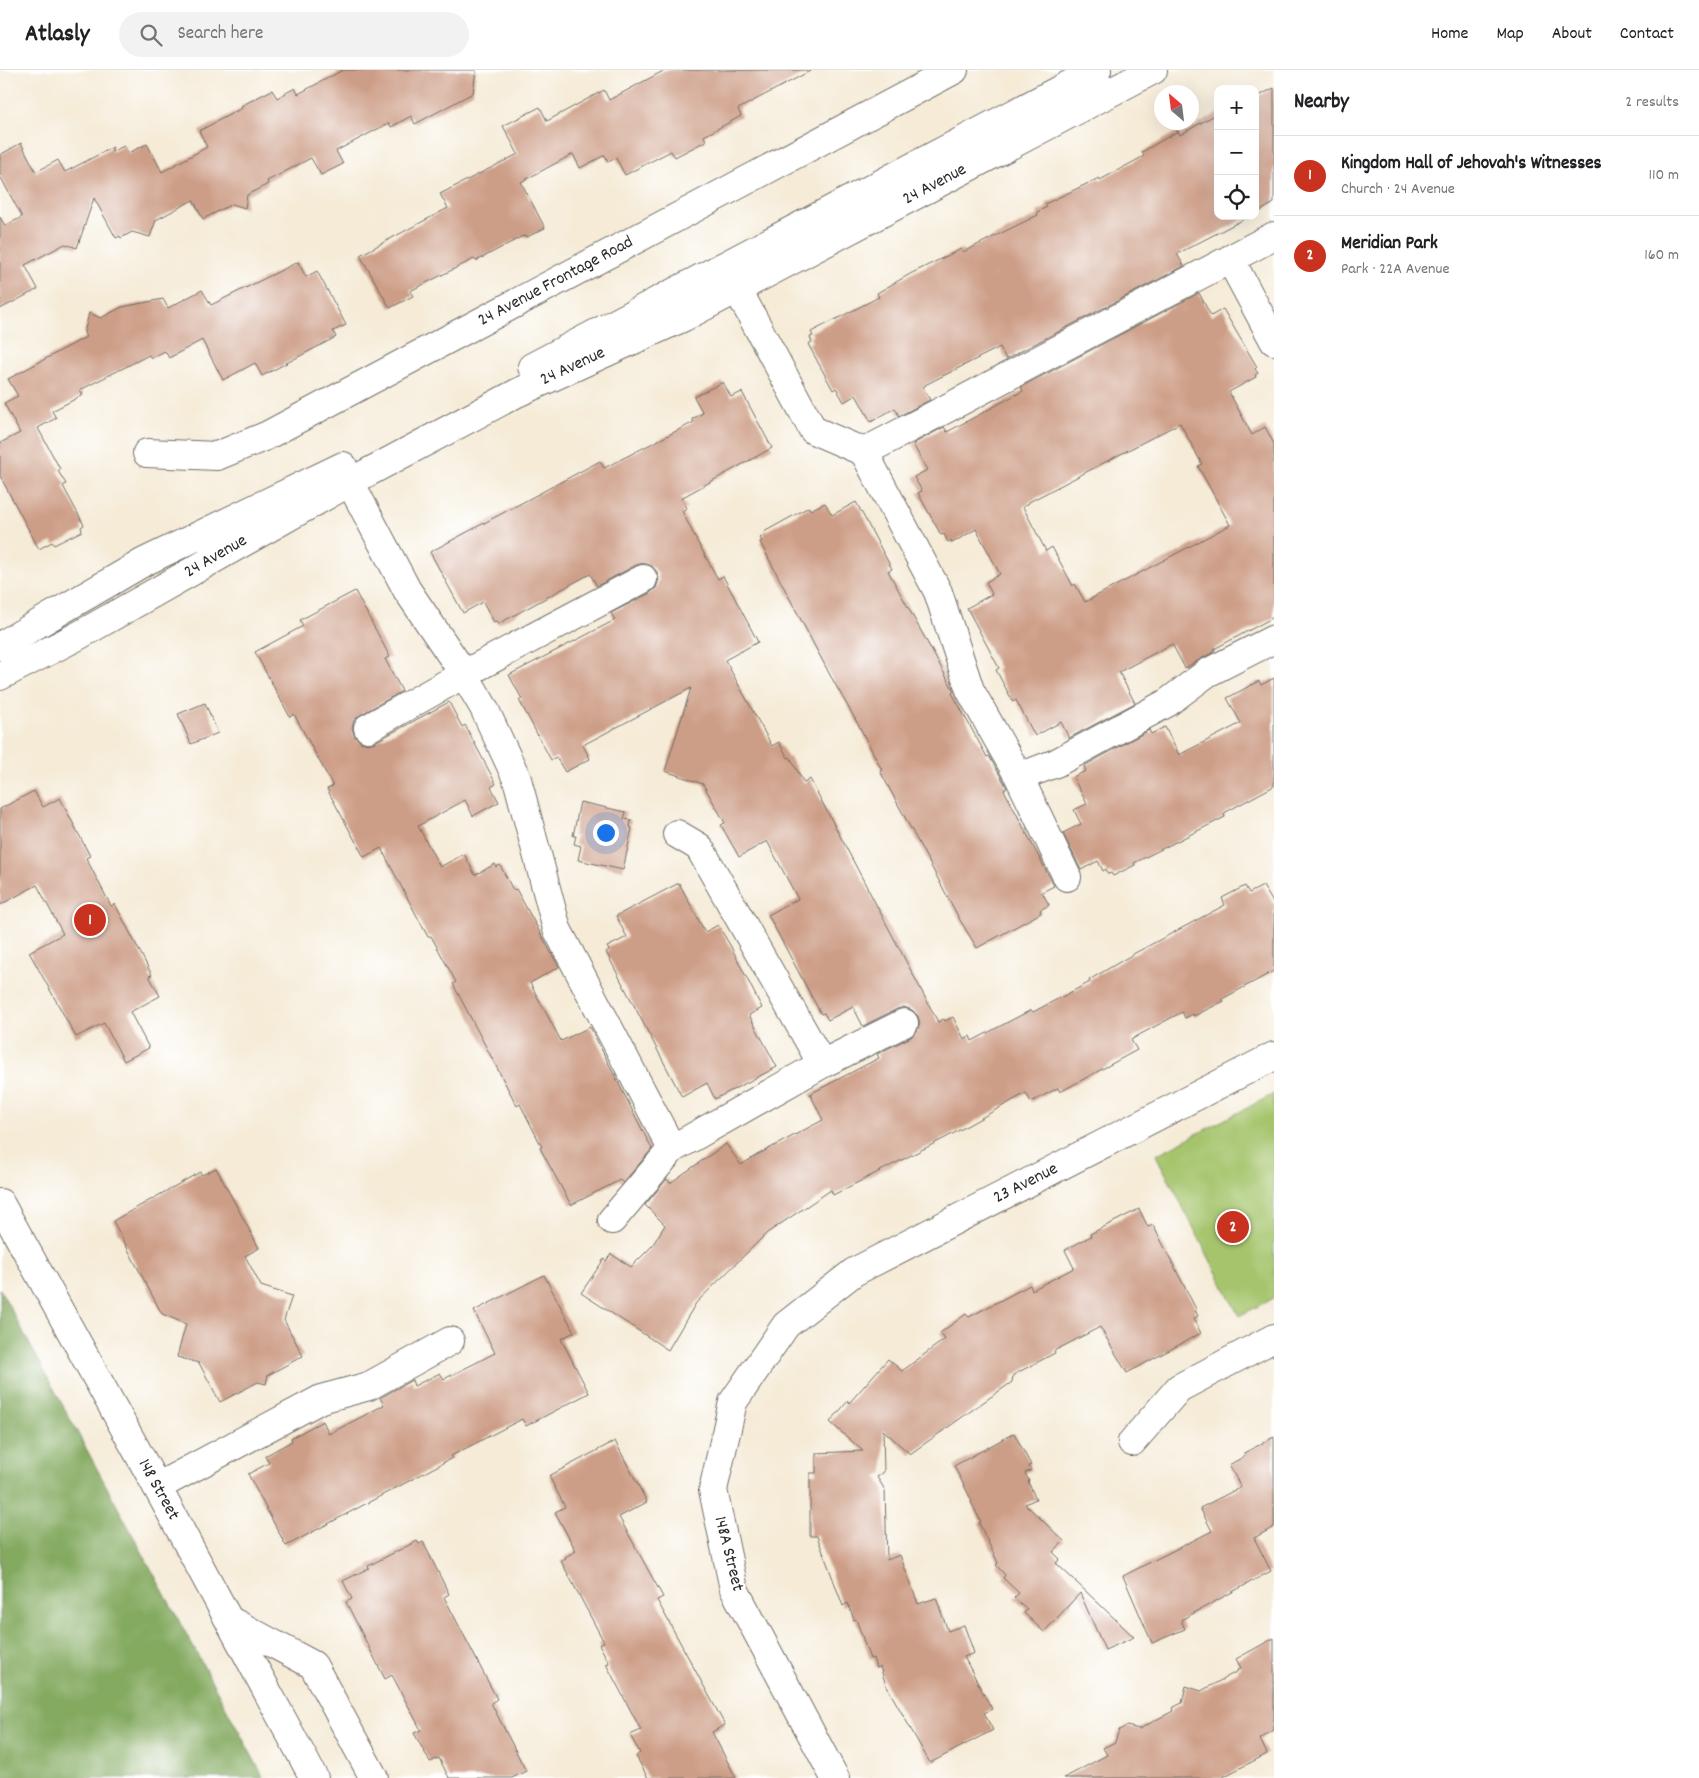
<!DOCTYPE html>
<meta charset="utf-8">
<style>
body{margin:0;font-family:Dekko,sans-serif;background:#f2f2f2;color:#202124}
.controls{position:absolute;right:15px;top:15px;display:grid;overflow:hidden;border-radius:10px;box-shadow:0 5px 20px #0002}
.controls button{width:45px;height:45px;display:grid;place-items:center;padding:0;border:0;border-bottom:1px solid #e0e0e0;background:#fff;color:#202124;font:25px sans-serif}
.compass{position:absolute;left:1154px;top:15px;width:45px;height:45px;border-radius:50%;background:#fff;box-shadow:0 5px 20px #0002;rotate:332deg}
.you{position:absolute;left:605px;top:762px;width:18px;height:18px;margin:-12px;border:4px solid #fff;border-radius:50%;background:#1a73e8;box-shadow:0 0 0 8px #1a73e833}
.badge{display:grid;place-items:center;width:32px;height:32px;border-radius:50%;background:#c8321e;color:#fff;font-size:16px;font-weight:700}
.pin{position:absolute;translate:-50% -50%;border:2px solid #fff;box-shadow:0 1px 5px #0006}
.list{margin:0;padding:0;list-style:none}
h2{display:flex;justify-content:space-between;align-items:center;height:65px;margin:0;padding:0 20px;font-size:21px}
h2 small{font-size:16px;font-weight:400;color:#757577}
.list li{display:grid;grid-template-columns:32px 1fr auto;gap:15px;align-items:center;box-sizing:border-box;height:80px;padding:0 20px;border-top:1px solid #e0e0e0}
.list b{display:block;font-size:19px;white-space:nowrap}
.list p{margin:0;font-size:16px;white-space:nowrap;color:#757577}
.list em{font-size:16px;font-style:normal;color:#757577}
.icon{flex:none;width:28px;height:28px;fill:none;stroke:currentColor;stroke-width:2;stroke-linecap:round;stroke-linejoin:round}
.map{position:relative;flex:none;width:1274px;height:1708px;overflow:hidden}
header{display:flex;align-items:center;gap:30px;box-sizing:border-box;height:70px;padding:0 25px;background:#fff;border-bottom:1px solid #e0e0e0}
header strong{font-size:24px}
nav{display:flex;gap:28px;margin-inline-start:auto;font-size:18px}
.search{width:350px;height:45px;background:#f2f2f2;display:flex;align-items:center;gap:12px;box-sizing:border-box;padding:0 18px;border-radius:28px;color:#757577;font-size:19px}
main{display:flex}
aside{flex:1;background:#fff}
.map>svg:first-child{display:block}
</style>
<header>
<strong>Atlasly</strong>
<div class="search"><svg class="icon" aria-label="search" viewBox="0 0 24 24"><circle cx="10" cy="10" r="6"/><path d="M15 15l6 6"/></svg>Search here</div>
<nav><a>Home</a><a>Map</a><a>About</a><a>Contact</a></nav>
</header>
<main>
<div class="map">
<svg width="1274" height="1708" viewBox="0 0 1274 1708">
<rect width="100%" height="100%" fill="#fff"/>
<filter id="ink" filterUnits="userSpaceOnUse"><feTurbulence type="fractalNoise" baseFrequency=".02" numOctaves="2"/><feDisplacementMap in="SourceGraphic" scale="10" xChannelSelector="R" yChannelSelector="G"/><feConvolveMatrix kernelMatrix="1 2 1 2 8 2 1 2 1" color-interpolation-filters="sRGB"/></filter>
<filter id="wash" filterUnits="userSpaceOnUse"><feTurbulence type="fractalNoise" baseFrequency=".0096" numOctaves="4" result="noise"/><feDisplacementMap in="SourceGraphic" scale="20" xChannelSelector="R" yChannelSelector="G"/><feGaussianBlur stdDeviation="1.12" result="paint"/><feColorMatrix in="noise" values="0 0 0 0 0 0 0 0 0 0 0 0 0 0 0 0 0 1.4 0 .05"/><feComposite in="paint" operator="in"/></filter>
<g filter="url(#wash)">
<rect width="100%" height="100%" fill="#f5ebd7"/>
<path fill="#a5c46c" stroke="#68784c" d="M1274,1024V1228L1239,1246L1156,1085Z"/>
<path fill="#84aa60" stroke="#586a46" d="M0,1219L264,1708H0Z"/>
<g id="blocks">
<path fill="#cd9e87" fill-rule="evenodd" d="M343,0H476L473,23L415,54L411,46L391,57L389,53L336,81L343,94L321,105L311,88L267,111L268,114L247,125L245,138L232,134L203,149L193,130L156,150L150,167L132,162L121,168L120,166L116,168L94,128L77,178L65,174L25,195L38,219L0,239V147L5,156L22,147L0,106V85L21,73L36,102L58,90L65,102L113,77L111,82L124,76L128,83L147,74L162,102L207,77L199,61L242,38L241,36L272,20L277,28L295,18L298,24Z
M665,0H812L738,39L741,46L704,66L706,71L675,87L671,81L625,105L616,88L608,92L605,85L580,98L573,84L521,112L545,158L527,167L523,166L476,191L474,189L410,221L413,226L390,238L360,185L448,138L440,124L518,84L503,56L540,37L547,51L604,20L609,30Z
M1274,18V133L1255,144V28Z
M1218,43V146H1250L1177,184L1184,196L1006,289L1000,277L925,315V316L923,318L930,330L899,346L895,338L871,352L856,325L844,332L836,318L833,320L808,274L812,272L810,267L813,266L811,262L879,227L877,223L910,204L961,179L963,182L1038,145L1037,142L1047,137L1045,134L1099,108L1100,110L1144,86L1142,82L1178,61L1180,65Z
M298,192L306,207L317,201L346,255L333,261L336,267L262,306L255,293L223,310L202,270L169,288L165,281L151,288L149,285L80,320L83,325L52,341L56,348L38,358L60,399L58,401L66,414L63,416L84,455L81,457L82,461L54,475L52,472L39,479L0,406V373L20,363L4,333L18,326L8,309L86,267L84,263L89,243L101,248L122,237L163,229L168,238L202,220L211,235Z
M1199,223L1211,246L1223,239L1257,297L1255,299L1258,303L1255,305L1256,307L1229,322L1252,365L1265,357L1274,374V547L1214,579L1215,581L1185,598L1172,574L1119,602L1135,633L1069,668L1061,652L1035,666L1016,630L1013,632L996,600L999,598L967,538L992,524L986,512L1000,504L976,459L952,473L951,470L948,472L944,464L941,465L918,423L922,421L914,407L927,400L913,374L944,357L947,362L1023,321L1021,317ZM1180,353L1202,394L1198,396L1230,455L1085,532L1075,514L1073,516L1052,477L1046,481L1023,437L1029,433V432Z
M723,312L731,327L742,322L772,378L681,428L687,438L682,441L697,471L718,509L723,506L758,572L725,590L772,676L779,672L788,688L790,687L804,713L810,709L938,952L944,949L945,951L953,947L964,969L970,966L972,971L1031,940L1033,942L1090,912L1089,910L1135,883L1225,835L1222,828L1245,816L1249,823L1263,816L1274,834V901L1222,929L1224,931L1194,946L1193,944L1185,948L1182,942L1139,965L1131,970L1137,980L1060,1022L1058,1018L1031,1032L1026,1023L947,1067L833,1125L831,1120L767,1163L696,1233L668,1280L581,1223L604,1189L606,1191L611,1184L631,1197L652,1176L665,1155L645,1135L667,1109L670,1113L726,1074L741,1095L757,1085L823,1050L810,1024L879,988L877,984L911,967L917,961L920,953L918,946L912,940L904,937L897,939L863,956L853,937L828,950L824,943L821,944L768,845L798,829L767,771L739,787L721,755L725,753L703,714L665,701L691,618L583,675L590,689L565,702L556,687L551,690L519,630L522,629L509,605L615,550L611,543L650,523L656,518L659,509L657,502L652,496L644,493L636,495L597,516L590,504L498,554L496,551L494,552L483,532L463,543L430,482L600,391L604,398L694,352L692,349L703,343L694,327Z
M856,432L892,499L888,501L954,621L952,623L987,687L989,686L1007,718L1004,720L1054,816L1042,822L1049,835L1040,840L1041,843L977,878L960,850L880,701L882,700L859,656L830,605L760,472L762,471L760,468L765,465L764,462L809,437L810,440L825,433L832,445Z
M355,521L390,587L385,589L402,621L360,645L354,650L352,658L354,665L360,672L368,674L375,672L449,632L462,657L465,655L496,714L491,717L499,732L473,746L465,730L418,756L440,797L464,784L475,805L495,794L496,797L500,795L513,820L516,819L559,897L530,913L561,971L590,957L652,1079L623,1113L620,1110L571,1135L540,1078L542,1077L520,1034L517,1036L453,914L456,912L431,866L428,867L381,778L364,787L327,719L333,716L294,644L290,647L255,582L303,556L300,550Z
M1274,608V716L1226,742L1224,744L1225,747L1134,793L1135,795L1113,806L1111,803L1108,804L1106,799L1103,801L1098,791L1081,800L1063,763L1081,754L1074,740L1087,734L1073,707L1086,701L1084,696L1149,660L1151,664L1165,657L1179,685L1241,653L1227,628L1259,611L1261,615Z
M205,633L218,663L191,674L178,644Z
M34,721L43,737L60,728L90,786L86,788L111,836L115,834L152,905L149,906L160,926L130,942L149,978L124,991L104,953L76,967L29,882L63,864L37,815L0,835V739Z
M580,732L626,742L624,749L631,750L630,757L632,758L623,800L578,790L581,776L574,774L576,766H573Z
M679,813L705,862L718,855L730,875L762,938L749,945L777,997L715,1029L707,1013L682,1027L606,882L609,880L607,877L627,867L616,846Z
M216,1098L259,1178L245,1186L261,1216L292,1226L284,1250L303,1286L268,1305L266,1314L258,1312L220,1332L199,1293L177,1287L186,1254L162,1244L113,1151L200,1102L202,1105Z
M1139,1139L1148,1157L1153,1155L1196,1239L1195,1240L1198,1246L1193,1249L1201,1263L1127,1303L1100,1257L1054,1281L1055,1283L1013,1305L1012,1312L910,1384L883,1360L884,1402L877,1407L885,1420L887,1490L900,1485L918,1534L936,1528L948,1561L964,1555L974,1583L964,1587L992,1639L984,1643L993,1660L930,1693L886,1615L880,1597L876,1598L873,1588L870,1589L856,1549L854,1550L848,1533L843,1536L817,1466H810V1403H816V1383L863,1381L830,1352L848,1331L849,1333L888,1289L902,1301L945,1269L940,1263L966,1244L969,1247L1030,1215L1032,1220L1074,1198L1065,1180L1091,1166L1090,1164Z
M544,1205L574,1262L561,1269L589,1323L526,1356L522,1349L451,1386L452,1388L424,1403L286,1476L248,1404L269,1393L265,1386L292,1371L291,1368L323,1351L329,1364L384,1335L380,1328L412,1310L414,1316L440,1303L444,1309L495,1283L474,1241Z
M1014,1363L1031,1395L1028,1396L1031,1400L1025,1403L1029,1411L1028,1412L1036,1429L1025,1434L1064,1471L1053,1482L1060,1489L1056,1493L1134,1567L1105,1580L1080,1523L1044,1562L1024,1543L1027,1539L1014,1528L1019,1523L1003,1508L1005,1505L996,1495L998,1493L979,1453L981,1452L971,1432L972,1431L954,1396Z
M1274,1367V1457L1254,1468L1271,1501L1181,1550L1185,1559L1152,1573L1123,1506L1212,1461L1200,1438L1241,1417L1229,1395L1245,1386L1244,1383Z
M615,1371L647,1432L619,1447L663,1527L657,1530L725,1655L712,1662L736,1708H648L636,1686L640,1683L630,1665L641,1660L606,1594L609,1593L599,1574L604,1572L561,1491L566,1489L565,1487L576,1481L555,1442L565,1437L549,1406Z
M417,1471L419,1474L423,1472L449,1524L444,1527L497,1629L491,1633L526,1701L512,1708H449L439,1688L430,1692L414,1663L421,1660L392,1605L385,1609L346,1532L352,1529L343,1511L369,1498L368,1496Z
M1274,1568V1660L1260,1669L1267,1684L1221,1708H1064L1107,1685L1103,1678L1115,1672L1119,1660L1127,1656L1139,1659L1173,1641L1172,1638L1182,1633L1186,1616L1201,1621L1238,1601L1237,1600L1241,1598L1236,1589Z"/>
</g>
</g>
<g filter="url(#ink)">
<use href="#blocks" fill-opacity="0" stroke="#726e67" stroke-width="1"/>
<g fill="none" stroke-linecap="round" stroke-linejoin="round">
<g stroke="#726e67" stroke-width="30">
<path id="minor" d="M1230,189L1274,271
M726,198L813,360L864,382L938,522L970,620L1019,707L1067,807
M864,382L1274,166
M147,383L217,386L266,366L954,0
M350,412L407,520L464,604L484,638L517,709L557,859L672,1079
M368,658L464,604L643,509
M1019,707L1056,693L1167,633L1207,603L1274,569
M822,994L904,953
M612,1150L672,1079L822,994L699,777L677,764
M1132,1372L1179,1318L1274,1268
M157,1417L321,1329L369,1316L450,1271
M229,1550L313,1595L374,1708
M835,1708L734,1519L713,1420L733,1332L786,1255L854,1202L1274,986"/>
</g>
<g stroke="#726e67" stroke-width="30">
<path id="major" d="M532,297L1097,0
M0,576L144,492L343,396
M0,606L76,567L350,412L517,323L684,247L1153,0
M0,1133L157,1417L314,1708"/>
</g>
<use href="#minor" stroke="#fff" stroke-width="28"/>
<use href="#major" stroke="#fff" stroke-width="28"/>
</g>
</g>
<g text-anchor="middle" dominant-baseline="central" stroke-width="5" stroke-linejoin="round" paint-order="stroke">
<g font-size="18" fill="#2b2b2b" stroke="#fff">
<text transform="translate(935 115) rotate(-28)">24 Avenue</text>
<text transform="translate(556 212) rotate(-28)">24 Avenue Frontage Road</text>
<text transform="translate(573 297) rotate(-25)">24 Avenue</text>
<text transform="translate(216 487) rotate(-30)">24 Avenue</text>
<text transform="translate(1026 1114) rotate(-27)">23 Avenue</text>
<text transform="translate(158 1420) rotate(61)">148 Street</text>
<text transform="translate(728 1484) rotate(76)">148A Street</text>
</g>
</g>
</svg>
<div class="controls">
<button>+</button>
<button>−</button>
<button><svg class="icon" aria-label="locate" viewBox="0 0 24 24"><circle cx="12" cy="12" r="6"/><path d="M12 2v4M12 18v4M2 12h4M18 12h4"/></svg></button>
</div>
<svg class="compass" viewBox="-18 -18 36 36"><path d="M0-13l5 13h-10z" fill="#e53935"/><path d="M0 13l5-13h-10z" fill="#757577"/></svg>
<div class="you"></div>
<div class="pin badge" style="left:90px;top:850px">1</div>
<div class="pin badge" style="left:1233px;top:1157px">2</div>
</div>
<aside>
<h2>Nearby<small>2 results</small></h2>
<ul class="list">
<li><span class="badge">1</span><div><b>Kingdom Hall of Jehovah's Witnesses</b><p>Church · 24 Avenue</p></div><em>110 m</em></li>
<li><span class="badge">2</span><div><b>Meridian Park</b><p>Park · 22A Avenue</p></div><em>160 m</em></li>
</ul>
</aside>
</main>
